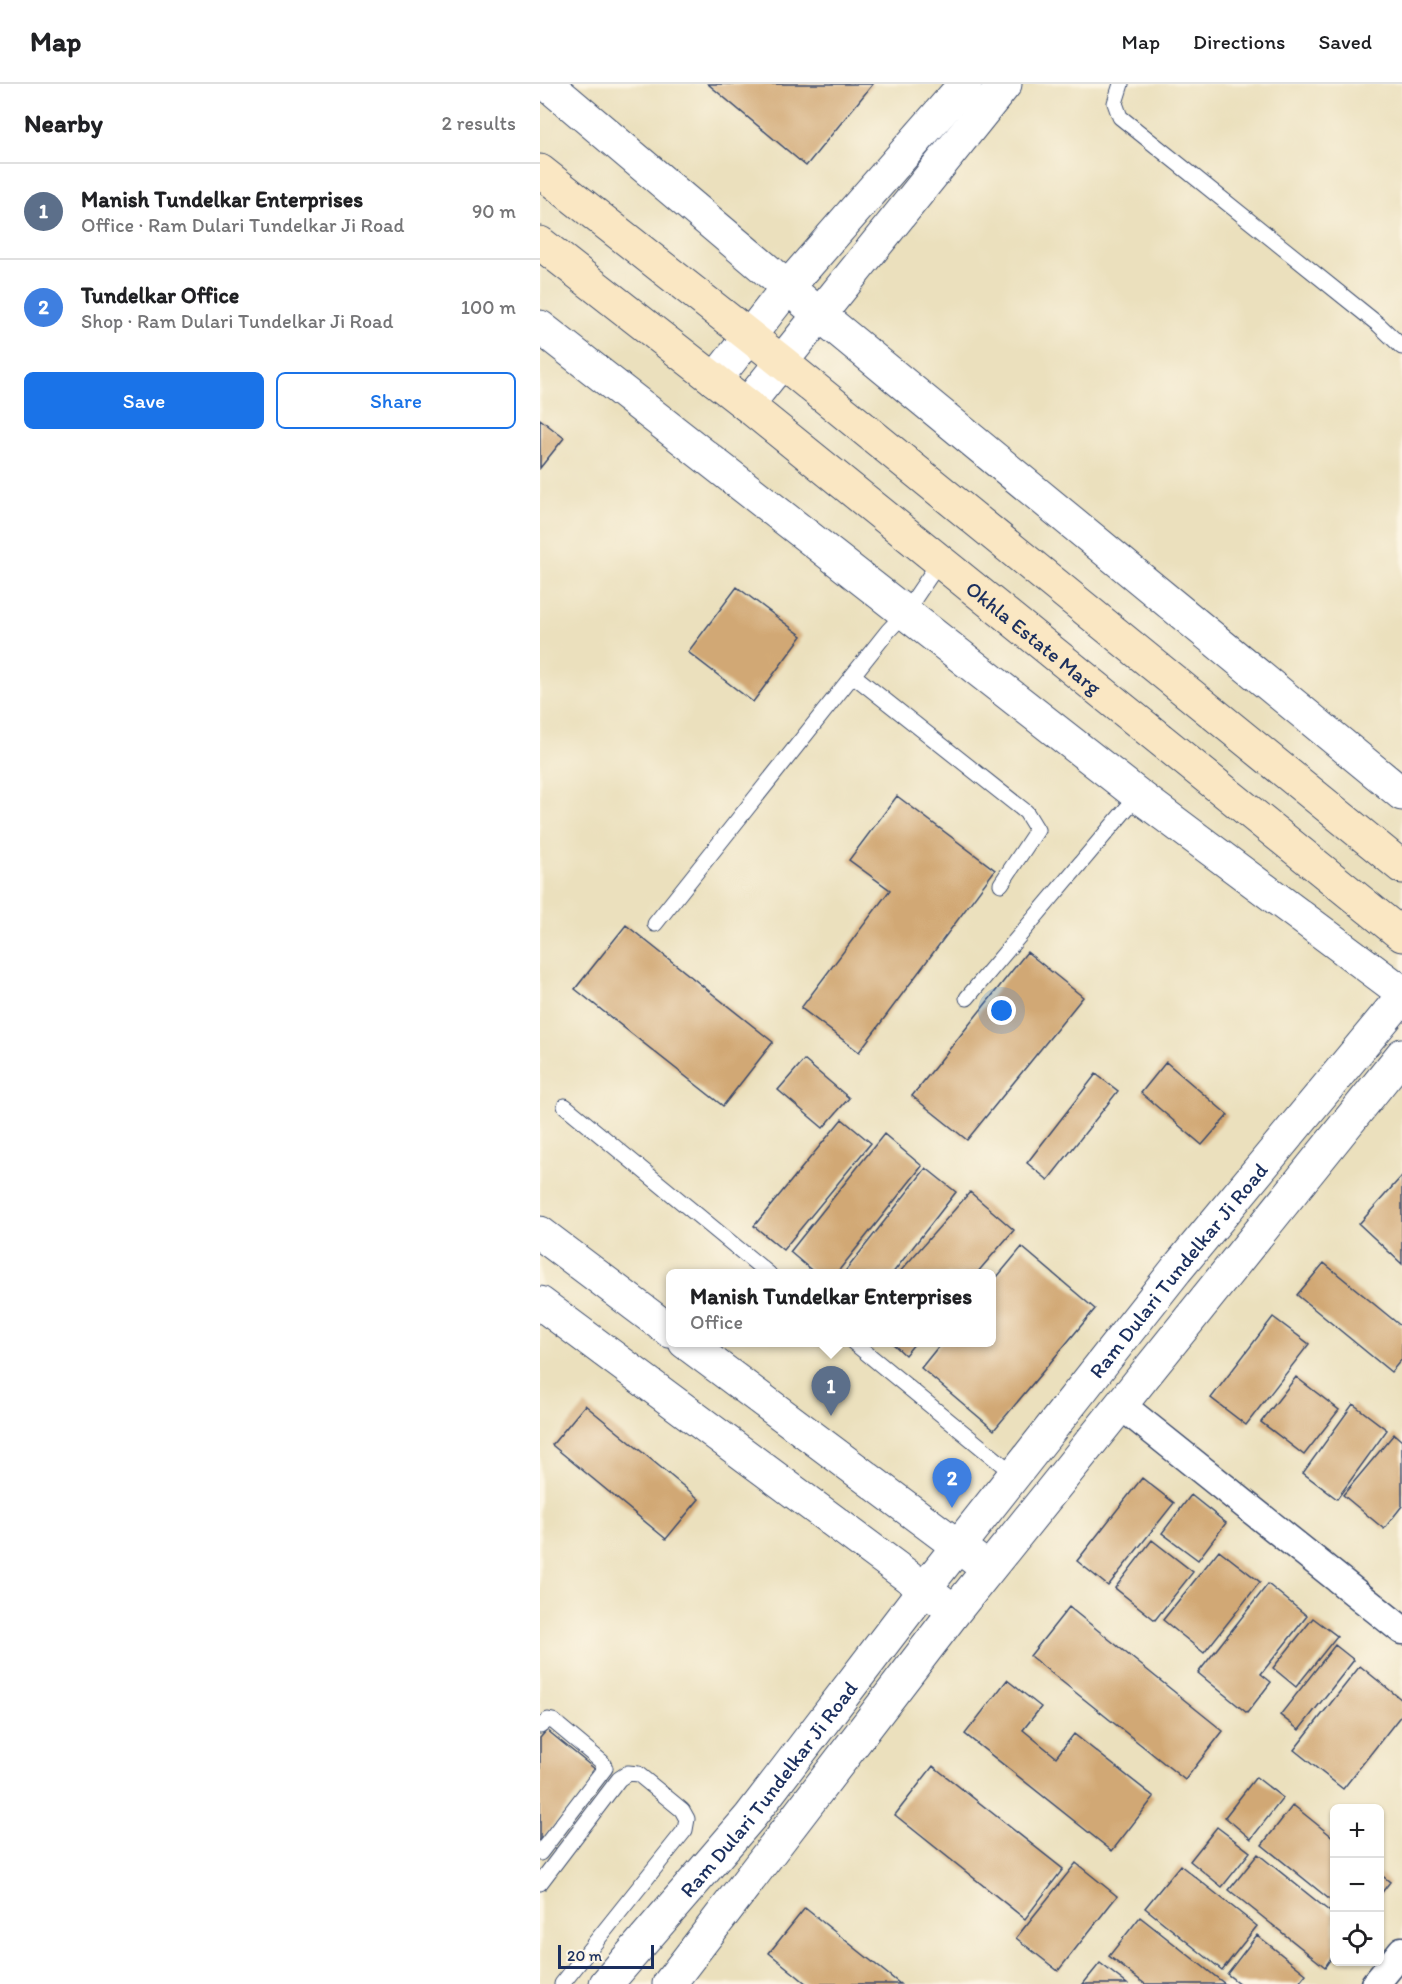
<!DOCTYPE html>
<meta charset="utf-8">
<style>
body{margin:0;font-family:Itim,sans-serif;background:#f6f6f6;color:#202124}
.controls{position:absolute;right:18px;bottom:18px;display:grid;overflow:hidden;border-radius:9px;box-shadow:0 2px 4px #0004}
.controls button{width:54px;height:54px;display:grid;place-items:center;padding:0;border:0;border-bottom:2px solid #e0e0e0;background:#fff;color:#202124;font:30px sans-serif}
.scale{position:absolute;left:18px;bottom:15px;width:96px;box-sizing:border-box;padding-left:6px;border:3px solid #1b2f5e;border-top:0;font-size:16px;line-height:21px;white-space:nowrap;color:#1b2f5e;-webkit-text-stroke:4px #fcf5e5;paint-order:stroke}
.you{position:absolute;left:462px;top:927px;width:21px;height:21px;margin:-15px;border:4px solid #fff;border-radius:50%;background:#1a73e8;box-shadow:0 0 0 9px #1a73e833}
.badge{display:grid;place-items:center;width:39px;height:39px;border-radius:50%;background:#1a73e8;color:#fff;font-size:20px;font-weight:700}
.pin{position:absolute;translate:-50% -50px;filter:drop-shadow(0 2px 3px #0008)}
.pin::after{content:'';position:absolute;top:32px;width:21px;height:18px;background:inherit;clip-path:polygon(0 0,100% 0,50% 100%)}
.popup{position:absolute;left:126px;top:1185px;width:330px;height:78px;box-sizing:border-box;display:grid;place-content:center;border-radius:9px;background:#fff;filter:drop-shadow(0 2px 4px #0005);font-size:20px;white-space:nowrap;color:#757577}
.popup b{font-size:22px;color:#202124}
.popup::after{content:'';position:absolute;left:50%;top:100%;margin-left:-12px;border:12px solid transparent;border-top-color:#fff}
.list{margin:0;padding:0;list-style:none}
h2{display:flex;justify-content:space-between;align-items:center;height:78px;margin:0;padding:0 24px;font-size:26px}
h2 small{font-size:20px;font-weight:400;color:#757577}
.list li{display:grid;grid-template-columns:39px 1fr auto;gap:18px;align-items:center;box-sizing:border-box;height:96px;padding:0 24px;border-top:2px solid #e0e0e0}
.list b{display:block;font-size:22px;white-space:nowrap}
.list p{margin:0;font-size:20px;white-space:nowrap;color:#757577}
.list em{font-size:20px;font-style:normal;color:#757577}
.actions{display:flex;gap:12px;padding:18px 24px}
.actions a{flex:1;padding:14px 0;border:2px solid #1a73e8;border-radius:9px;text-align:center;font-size:21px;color:#1a73e8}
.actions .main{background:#1a73e8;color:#fff}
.icon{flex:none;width:33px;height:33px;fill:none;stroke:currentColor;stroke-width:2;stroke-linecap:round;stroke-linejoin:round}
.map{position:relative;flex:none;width:862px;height:1900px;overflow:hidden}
header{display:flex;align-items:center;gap:36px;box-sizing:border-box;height:84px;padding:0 30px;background:#fff;border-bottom:2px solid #e0e0e0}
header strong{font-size:28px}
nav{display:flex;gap:33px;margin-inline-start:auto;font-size:21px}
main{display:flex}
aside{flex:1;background:#fff}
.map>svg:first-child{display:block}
</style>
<header>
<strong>Map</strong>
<nav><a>Map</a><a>Directions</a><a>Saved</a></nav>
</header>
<main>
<aside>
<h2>Nearby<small>2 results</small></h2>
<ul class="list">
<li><span class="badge" style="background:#5c6f8a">1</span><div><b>Manish Tundelkar Enterprises</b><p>Office · Ram Dulari Tundelkar Ji Road</p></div><em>90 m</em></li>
<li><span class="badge" style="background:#3f7fe0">2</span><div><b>Tundelkar Office</b><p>Shop · Ram Dulari Tundelkar Ji Road</p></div><em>100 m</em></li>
</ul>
<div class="actions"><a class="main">Save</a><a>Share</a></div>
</aside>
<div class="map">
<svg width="862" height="1900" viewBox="0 0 862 1900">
<rect width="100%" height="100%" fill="#fcf5e5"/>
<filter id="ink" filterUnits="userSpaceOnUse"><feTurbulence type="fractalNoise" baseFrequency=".0167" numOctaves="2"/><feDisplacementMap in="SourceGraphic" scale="12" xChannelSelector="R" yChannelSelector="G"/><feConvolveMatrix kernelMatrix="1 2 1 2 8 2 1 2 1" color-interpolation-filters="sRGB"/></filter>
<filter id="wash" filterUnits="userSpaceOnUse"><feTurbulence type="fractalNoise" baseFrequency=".008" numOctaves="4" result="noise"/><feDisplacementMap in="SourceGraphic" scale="24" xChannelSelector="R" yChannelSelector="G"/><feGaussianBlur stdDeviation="1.35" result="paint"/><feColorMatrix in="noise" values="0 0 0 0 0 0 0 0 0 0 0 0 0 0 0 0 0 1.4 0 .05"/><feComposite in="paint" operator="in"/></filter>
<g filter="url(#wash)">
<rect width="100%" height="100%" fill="#ebe0bd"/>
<g id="blocks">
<path fill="#d1a875" d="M168,0H333L266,82Z
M0,335L24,354L0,384Z
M197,503L262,552L213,618L148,568Z
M357,712L455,786L319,968L261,924L350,806L309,776Z
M86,841L233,958L183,1022L35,905Z
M487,868L543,913L427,1056L372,1012Z
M264,976L309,1014L283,1044L238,1006Z
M626,978L688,1031L662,1061L601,1009Z
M556,990L578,1007L508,1096L487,1079Z
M302,1035L331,1059L243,1166L214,1142Z
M344,1050L382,1082L296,1190H276L250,1168Z
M386,1084L416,1108L352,1190H303Z
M862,1092V1180L819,1140Z
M430,1108L474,1146L436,1190H358Z
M482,1163L555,1225L454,1346L381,1284L402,1258H452V1199Z
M784,1179L862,1243V1275L851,1288L757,1211Z
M733,1233L769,1260L706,1341L671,1314Z
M351,1258H376L365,1271Z
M756,1293L799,1326L764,1371L721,1338Z
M813,1320L847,1346L797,1415L763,1389Z
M45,1321L159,1415L126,1455L12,1361Z
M854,1350L862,1357V1422L844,1445L803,1411Z
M602,1394L634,1419L568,1502L537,1477Z
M651,1411L686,1439L658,1476L622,1449Z
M612,1456L653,1488L615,1536L575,1504Z
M679,1466L720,1498L664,1569L623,1536Z
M728,1500L767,1532L721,1590L731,1598L707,1629L658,1589Z
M529,1523L683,1647L645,1696L490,1572Z
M773,1534L797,1552L756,1603L733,1584Z
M795,1561L814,1576L759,1646L740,1631Z
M820,1582L862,1616V1630L803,1705L754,1666Z
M467,1596L501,1623L483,1646L516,1673L534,1650L614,1713L572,1767L425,1650Z
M7,1646L56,1686L0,1757V1654Z
M393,1682L523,1785L485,1835L355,1731Z
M716,1693L743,1714L711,1755L685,1733Z
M753,1721L794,1754V1819L722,1761Z
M677,1743L710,1768L682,1803L650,1777Z
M718,1770L794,1831V1870L785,1883L689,1806Z
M536,1779L577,1812L518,1887L476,1854Z
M640,1781L717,1842L682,1886L605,1824Z
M840,1790L850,1798L840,1811Z
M265,1824L360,1900H267L229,1869Z
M600,1833L685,1900H605L569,1872Z
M717,1851L766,1890L758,1900H700L687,1890Z
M560,1879L587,1900H543Z"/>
</g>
</g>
<g filter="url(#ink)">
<use href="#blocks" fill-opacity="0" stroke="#3a4a6c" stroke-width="1.5"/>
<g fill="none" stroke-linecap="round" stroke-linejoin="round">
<g stroke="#3a4a6c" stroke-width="17">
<path id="service" d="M581,0L575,19L580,33L839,241L862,263
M313,591L486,728L497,746L461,800
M115,840L348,547L364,530L400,477
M427,914L598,711
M25,1022L229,1190
M313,1258L475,1391
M0,1642L8,1636L13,1637L62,1678L65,1684L0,1769
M0,1799L79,1695L88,1689L98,1690L142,1726L147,1735L145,1746L22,1900"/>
</g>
<g stroke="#3a4a6c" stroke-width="31">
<path id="minor" d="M582,1322L862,1546
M835,1900L862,1867"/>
</g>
<g stroke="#3a4a6c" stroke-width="35">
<g id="tertiary">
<path d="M7,0L280,231L862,710"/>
<path d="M0,243L598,711L862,908"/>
<path d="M175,296L247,204L425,0"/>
<path d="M207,321L465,0"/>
<path d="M0,1149L130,1247"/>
<path d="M0,1219L401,1517"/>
<path d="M145,1258L435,1475"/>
<path id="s1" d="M66,1900L210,1733L385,1504L636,1186L862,913"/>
<path d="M129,1900L415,1527L862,971"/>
</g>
</g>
<g stroke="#3a4a6c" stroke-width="35">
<g id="secondary">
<path d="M0,87L242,278L862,783"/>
<path id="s2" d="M0,159L207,321L862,851"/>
</g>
</g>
<use href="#service" stroke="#fff" stroke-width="15"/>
<use href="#minor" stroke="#fff" stroke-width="28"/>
<use href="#tertiary" stroke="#fff" stroke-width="33"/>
<use href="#secondary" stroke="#fae7c3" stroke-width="33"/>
</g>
</g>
<g text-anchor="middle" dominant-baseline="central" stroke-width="6" stroke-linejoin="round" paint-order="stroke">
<g font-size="21" fill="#1b2f5e" stroke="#fcf5e5">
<text stroke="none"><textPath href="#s2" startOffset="632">Okhla Estate Marg</textPath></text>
<text stroke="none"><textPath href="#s1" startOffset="915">Ram Dulari Tundelkar Ji Road</textPath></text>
<text stroke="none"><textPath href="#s1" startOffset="254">Ram Dulari Tundelkar Ji Road</textPath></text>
</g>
</g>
</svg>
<div class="controls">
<button>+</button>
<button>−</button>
<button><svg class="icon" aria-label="locate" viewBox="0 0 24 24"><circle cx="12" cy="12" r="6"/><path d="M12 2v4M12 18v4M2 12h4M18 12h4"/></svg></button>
</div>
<div class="scale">20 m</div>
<div class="you"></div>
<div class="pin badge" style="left:291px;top:1332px;background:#5c6f8a">1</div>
<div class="popup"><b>Manish Tundelkar Enterprises</b>Office</div>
<div class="pin badge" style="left:412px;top:1424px;background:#3f7fe0">2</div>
</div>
</main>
